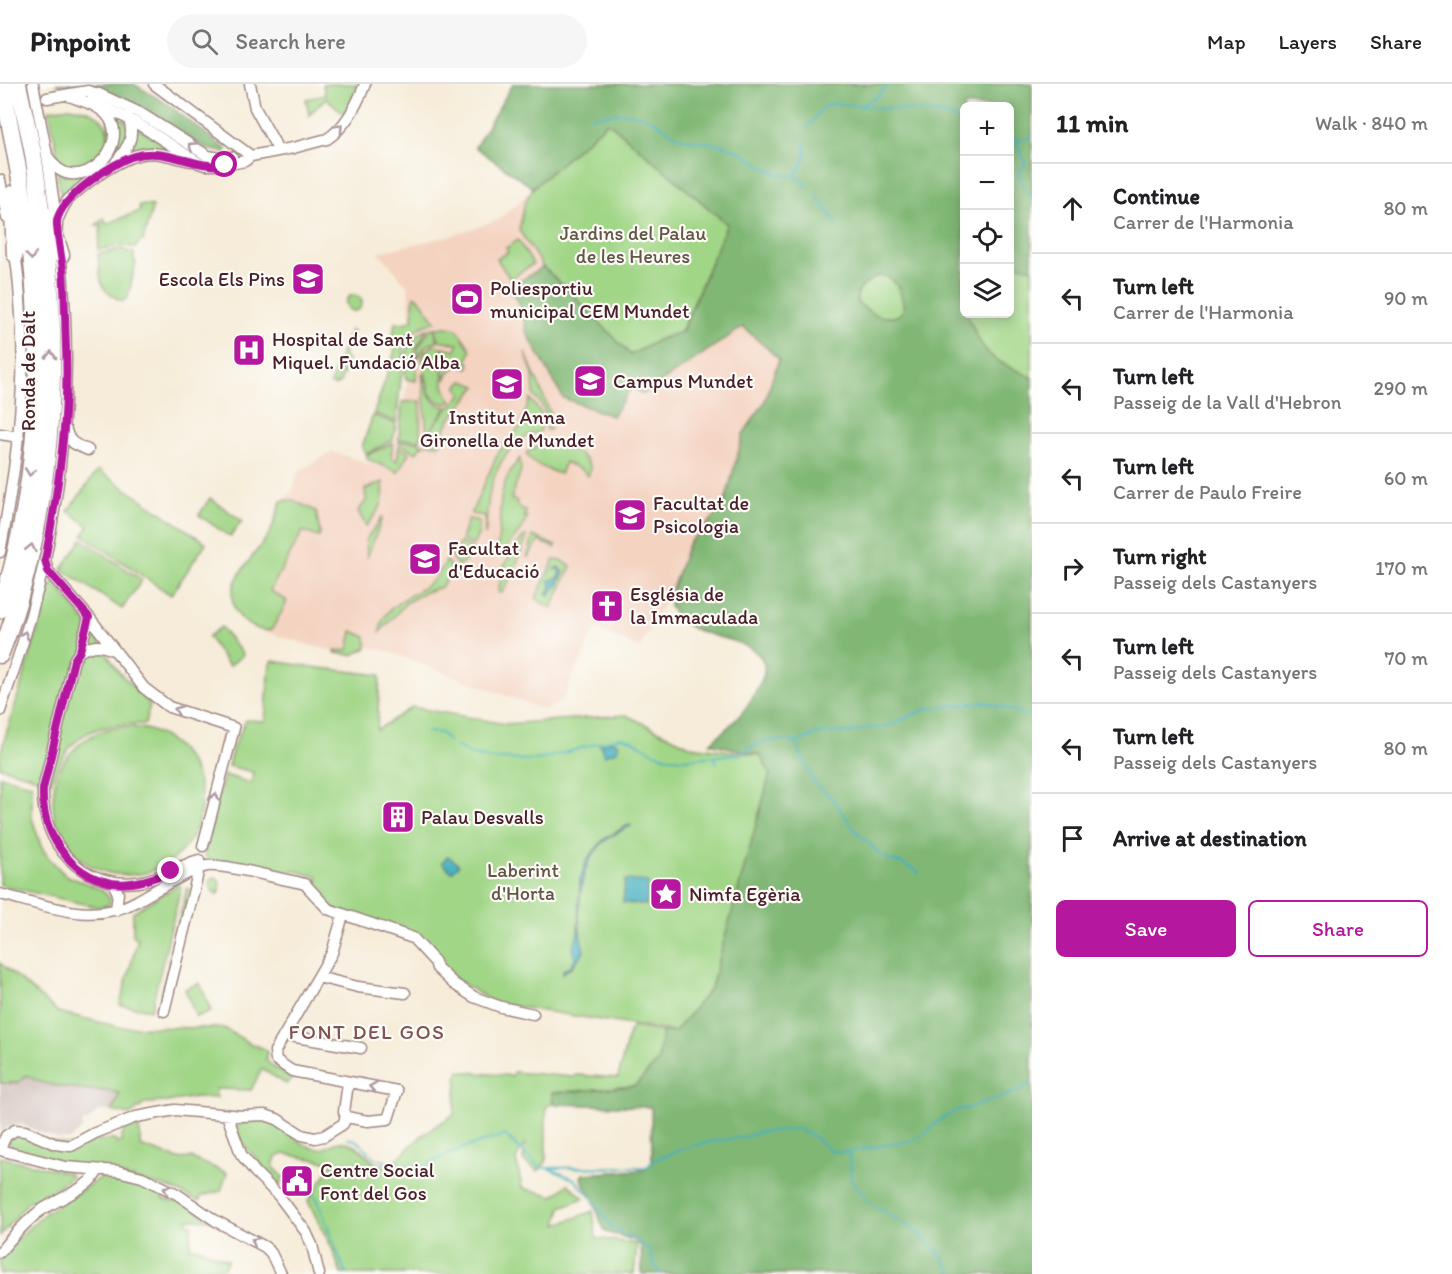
<!DOCTYPE html>
<meta charset="utf-8">
<style>
body{margin:0;font-family:Itim,sans-serif;background:#f6f6f6;color:#202124}
.controls{position:absolute;right:18px;top:18px;display:grid;overflow:hidden;border-radius:9px;box-shadow:0 3px 15px #0003}
.controls button{width:54px;height:54px;display:grid;place-items:center;padding:0;border:0;border-bottom:2px solid #e0e0e0;background:#fff;color:#202124;font:30px sans-serif}
.stop{position:absolute;width:18px;height:18px;margin:-14px;border:4px solid #b5179e;border-radius:50%;background:#fff}
.stop.end{background:#b5179e;border-color:#fff;box-shadow:0 2px 6px #0008}
.list{margin:0;padding:0;list-style:none}
h2{display:flex;justify-content:space-between;align-items:center;height:78px;margin:0;padding:0 24px;font-size:26px}
h2 small{font-size:20px;font-weight:400;color:#757577}
.list li{display:grid;grid-template-columns:39px 1fr auto;gap:18px;align-items:center;box-sizing:border-box;height:90px;padding:0 24px;border-top:2px solid #e0e0e0}
.list b{display:block;font-size:22px;white-space:nowrap}
.list p{margin:0;font-size:20px;white-space:nowrap;color:#757577}
.list em{font-size:20px;font-style:normal;color:#757577}
.actions{display:flex;gap:12px;padding:18px 24px}
.actions a{flex:1;padding:14px 0;border:2px solid #b5179e;border-radius:9px;text-align:center;font-size:21px;color:#b5179e}
.actions .main{background:#b5179e;color:#fff}
.icon{flex:none;width:33px;height:33px;fill:none;stroke:currentColor;stroke-width:2;stroke-linecap:round;stroke-linejoin:round}
.map{position:relative;flex:none;width:1032px;height:1190px;overflow:hidden}
header{display:flex;align-items:center;gap:36px;box-sizing:border-box;height:84px;padding:0 30px;background:#fff;border-bottom:2px solid #e0e0e0}
header strong{font-size:28px}
nav{display:flex;gap:33px;margin-inline-start:auto;font-size:21px}
.search{width:420px;height:54px;background:#f6f6f6;display:flex;align-items:center;gap:15px;box-sizing:border-box;padding:0 21px;border-radius:33px;color:#757577;font-size:22px}
main{display:flex}
aside{flex:1;background:#fff}
.map>svg:first-child{display:block}
</style>
<header>
<strong>Pinpoint</strong>
<div class="search"><svg class="icon" aria-label="search" viewBox="0 0 24 24"><circle cx="10" cy="10" r="6"/><path d="M15 15l6 6"/></svg>Search here</div>
<nav><a>Map</a><a>Layers</a><a>Share</a></nav>
</header>
<main>
<div class="map">
<svg width="1032" height="1190" viewBox="0 0 1032 1190">
<rect width="100%" height="100%" fill="#fdfcf7"/>
<filter id="ink" filterUnits="userSpaceOnUse"><feTurbulence type="fractalNoise" baseFrequency=".0167" numOctaves="2"/><feDisplacementMap in="SourceGraphic" scale="12" xChannelSelector="R" yChannelSelector="G"/><feConvolveMatrix kernelMatrix="1 2 1 2 8 2 1 2 1" color-interpolation-filters="sRGB"/></filter>
<filter id="wash" filterUnits="userSpaceOnUse"><feTurbulence type="fractalNoise" baseFrequency=".008" numOctaves="4" result="noise"/><feDisplacementMap in="SourceGraphic" scale="24" xChannelSelector="R" yChannelSelector="G"/><feGaussianBlur stdDeviation="1.35" result="paint"/><feColorMatrix in="noise" values="0 0 0 0 0 0 0 0 0 0 0 0 0 0 0 0 0 1.4 0 .05"/><feComposite in="paint" operator="in"/></filter>
<g filter="url(#wash)">
<rect width="100%" height="100%" fill="#f6ecd9"/>
<path fill="#f4d3c1" d="M513,0L779,275L764,319L743,350L725,418L715,432L688,460L671,508L658,529L640,564L595,545L562,618L545,626L386,567L368,563L354,572L312,562L263,547L243,537L233,521L232,508L242,487L255,472L270,448L281,417L292,407L299,387L332,368L389,385L413,272L408,203L379,168L454,151L498,136L533,105L475,63Z"/>
<path fill="#d0c0bc" d="M27,991L94,1006L100,1005L121,1009L112,1027H98L87,1038L85,1037L81,1042L83,1044L70,1056L57,1055L21,1040L9,1043L0,1049V999L8,1000Z"/>
<path fill="#a1d687" stroke="#767a59" stroke-width="1.5" d="M323,0H358L349,21L343,29L326,14L309,31L306,15L325,11Z
M69,23C137,30 102,91 64,84L56,72L57,69L49,26Z
M108,29L125,36L129,45L118,71L68,109L62,117L57,88L65,92L109,72Z
M608,38L727,140L681,248L660,255L631,271L569,207L543,183L519,146L525,118L533,104Z
M133,41L185,73L129,71Z
M139,121L153,122L143,157H140L135,164L122,161L98,166L101,141H96L104,134L106,140L140,127Z
M518,156L533,180L510,195L497,175L508,168L506,164Z
M121,165L134,169V177L136,178L128,213L123,217C96,206 101,196 98,170Z
M1010,180H1017L1032,185V294C1019,287 1001,282 990,271C979,261 973,243 967,230H1010Z
M878,192C896,190 902,210 904,225L899,231C883,238 869,228 857,218C855,205 867,198 878,192Z
M346 219a8 8 0 1 1 16 0a8 8 0 1 1-16 0Z
M414,212L418,213L436,238C421,241 412,247 405,260L396,338L374,329L394,270L395,263L392,257L395,238L404,239L412,236Z
M446,243L457,245L471,266L467,277L470,279L468,284C456,280 449,284 445,296L444,263L456,266L458,260L439,256L436,244Z
M434,244L437,257L425,262L418,274V264L430,245Z
M427,245L415,267L417,280L416,297L406,295C402,275 407,254 427,245Z
M350,246L353,247C347,258 339,266 348,277L339,301L336,300L335,302L330,300Z
M435,261L442,263C443,283 439,301 452,317L447,320L437,317L430,310L422,274L425,266Z
M525,268L550,328V346H546C548,332 545,321 534,312L533,290Z
M422,288C428,303 426,320 447,323L427,350Z
M463,297L477,302L448,338L439,361L427,359C428,342 451,322 462,310L457,303Z
M530,315L541,329V347C505,355 489,395 487,428C486,436 487,445 485,451V432L471,430L498,369L520,343Z
M421,317L420,356L399,355L402,318Z
M373,331L396,340L393,356L366,370L362,363Z
M399,357L420,358V360L424,361L420,363L416,369L399,359Z
M553,358C569,366 580,364 591,384L588,392L582,386L565,378L560,390C547,385 532,381 526,369L539,361Z
M393,359L391,373L397,377L399,362L409,369L398,388L367,375V371Z
M520,374L521,386L511,415L517,417L516,420L526,428L524,432L527,433L521,446L503,468L497,464C504,427 492,407 520,374Z
M98,386L206,459L171,511L83,451L89,442L68,427Z
M383,398C385,420 381,425 366,442L358,427L366,417L365,405Z
M210,414L242,437L230,453L199,431Z
M292,416L316,427L320,450L318,453L303,447L270,507L286,516V520L272,545C265,549 258,545 251,542C243,538 239,533 235,525C222,497 258,471 270,448C275,438 278,427 281,417Z
M383,432L367,474L366,455Z
M468,435L479,437V449L473,461L461,456Z
M524,452L527,453L512,492L502,509L498,508C503,480 506,474 524,452Z
M533,452L556,462L555,464L539,457L527,474Z
M82,455L142,496L122,525L62,485Z
M460,459L472,464L467,475L458,482L451,473Z
M554,476L562,477L571,482L552,523L542,519L536,514Z
M446,477L453,486L441,503L423,509L406,519L380,548C382,519 414,513 432,497C438,492 442,484 446,477Z
M53,497L85,537L119,588L150,620L145,640C92,640 72,647 51,698L0,683V670Z
M221,543L243,571L229,582L208,553Z
M352,547L366,553L367,564L352,571L335,569V567L348,566Z
M273,577L311,583L380,591L377,646L412,623L505,640L626,631L690,662L760,671L771,689L711,904L675,948L494,919L446,889L415,853L330,823L315,805L318,793L293,786L282,790L210,776L204,771L224,691L251,699L253,688L228,682L233,663L246,636L265,637L270,580Z
M53 717a74 74 0 1 1 148 0a74 74 0 1 1-148 0Z
M0,692L32,700V734L41,762L47,772L65,791L103,806L110,815L109,821L97,823L0,801Z
M212,794H217L220,800V807L218,810L214,809L209,798Z
M177,801L181,803L151,926L120,921L138,854L133,852V828Z
M187,804L190,805L160,926H157Z
M0,879L58,928L119,943L224,944L249,959L267,966L266,976L275,984L293,994L286,1000L262,985L251,1006L215,1005L217,1014L196,1013L167,1018L146,1019L130,1031L112,1027L120,1009C94,1004 48,1007 27,991L18,999H0Z
M200,899L211,927L196,933L185,905Z
M633,943L662,948L658,977L635,1002L552,1009L553,1020L546,1022V1078L538,1087L523,1077L525,1059L516,1075L522,1104L554,1112L568,1100L584,1114L561,1123L557,1141L593,1127L596,1154L637,1160L634,1190H341L332,1164L308,1117L333,1079L285,1070L276,1073L273,1082L283,1093L280,1102L241,1057L235,1037C245,1037 258,1034 267,1037C287,1043 298,1063 319,1065C330,1065 336,1052 354,1061C366,1066 372,1086 388,1080C401,1075 409,1062 419,1054C430,1045 442,1038 454,1030L458,987L512,992L514,988L573,993L576,991L618,994L629,948Z
M133,1037L140,1048V1062L178,1075L191,1074L227,1089L221,1107L202,1112L199,1117L170,1104L11,1065L9,1056L14,1050L79,1063L94,1056H115L117,1060L122,1057L121,1054L128,1040Z
M0,1073L69,1089L71,1093L51,1107L28,1118L0,1152Z
M113,1090L135,1095L164,1107L163,1115L173,1118H185L211,1136L188,1135V1140H192L190,1163L202,1165L228,1176L224,1184H205L190,1190H0V1176L21,1151L45,1129L105,1091Z"/>
<path fill="#80b774" stroke="#656b50" stroke-width="1.5" fill-rule="evenodd" d="M57,0H134L166,19L226,65L225,68C204,68 188,53 172,42C135,18 101,0 56,1Z
M513,0H1032V185L1017,180H1010V22H964V230H967C975,249 982,269 1002,279C1012,285 1022,288 1032,294V1190H642L641,1162L636,1157L606,1148C599,1138 598,1127 593,1116C589,1108 584,1102 581,1094L583,1090L644,1086L652,1078L651,1023L553,1020L552,1009L635,1002L658,977L662,948H675L711,904L770,690L760,671L710,659C720,650 732,641 741,630C748,622 753,612 758,603C785,559 720,557 694,545C684,540 675,532 670,523L671,508L688,460L715,432L725,418L743,350L764,319L779,275L743,243L643,310L632,303L612,332L563,314L527,249L520,221L510,203L543,183L569,207L631,271L660,255L682,248L727,140L608,38L533,104L475,63ZM878,192C896,190 902,210 904,225L899,231C883,238 869,228 857,218C855,205 867,198 878,192Z"/>
<path fill="#43b0c0" stroke="#466876" stroke-width="1.5" d="M558,483L564,488L557,502L551,507L550,511L547,510L551,504L550,496L560,493L559,485H555Z
M613,657L619,660L617,667L604,671L600,661Z
M630,740L631,742C623,746 613,750 606,756C580,777 577,818 580,849C581,855 583,861 584,867L573,882L563,889V886L571,882L575,875L573,865L578,850L580,795L587,776L604,755Z
M448,772L459,781L452,788L442,779Z
M625,796L648,798L646,821L623,819Z"/>
<g fill="none" stroke-linecap="round" stroke-linejoin="round">
<path stroke="#43b0c0" stroke-width="2" d="M862,21L878,12L888,0
M591,33C614,29 633,26 654,37C664,42 672,51 682,54C700,59 719,58 736,66C755,75 773,94 795,91C803,81 808,72 804,59
M806,45L823,23L835,19L935,29L951,32L964,40
M1012,53C1019,58 1026,56 1032,52
M1018,56V62L1026,79L1019,87L1020,95L1032,114
M795,91L808,103
M816,111L837,140
M427,648L441,649L448,657
M796,660L815,700L832,714L853,744L881,771L889,776L901,779L920,789
M456,662L470,670L491,675L538,676L621,653L632,656L655,669L671,674L686,675L739,670L761,658L780,656L795,659L818,650L835,648L849,649L867,644L882,643L891,641L925,625L984,618L1032,632
M714,673L717,679
M348,1055H353L360,1059L374,1074L388,1078L424,1083L457,1066L505,1051L540,1084L647,1083L656,1075L688,1063L708,1058L745,1053L760,1048L798,1045L814,1053L831,1067L846,1068L914,1056L928,1047L937,1038L957,1026L969,1024L1022,1006L1032,996
M847,1069L850,1073L851,1095L869,1118L913,1145L941,1171L953,1190
M550,1085L574,1095L593,1115L611,1143L645,1162L651,1168L652,1177L661,1190
M315,1110L346,1190"/>
</g>
</g>
<g filter="url(#ink)">
<g fill="none" stroke-linecap="round" stroke-linejoin="round">
<g stroke="#a08682" stroke-width="13">
<path id="minor" d="M33,0L47,71L57,142
M154,0L251,72
M250,0L255,24L275,60
M99,10L93,14L90,20H97L135,38L199,79L205,81H225L245,77L251,72L293,64L327,55C346,43 357,21 365,0
M47,14L88,7L99,10L140,29L208,72L221,74L232,73
M49,74C74,118 136,62 106,30C96,20 82,17 69,12
M116,78C128,63 136,53 128,33
M0,96L7,134
M57,137C60,130 63,122 68,116C86,98 124,70 149,69C163,69 177,74 191,77
M66,346C69,359 76,361 88,366
M0,350L19,353
M0,468C16,385 28,301 20,217C19,200 18,183 14,166
M45,476L48,487L89,533L144,604L169,623L234,644L203,762
M89,533L80,567L74,576L43,705C41,760 82,805 138,798C160,795 178,782 199,776
M80,567C93,561 100,560 113,566
M0,627C11,594 23,561 32,527C65,409 73,288 60,166
M113,799L118,809L116,826
M0,810C46,821 92,842 137,817C153,808 190,785 207,782C228,780 274,794 297,798L305,800L328,825L413,854L435,878L437,884L454,900L474,913L501,923L533,930
M343,831L332,869L275,967L276,976L292,987L397,1007L388,1035L368,1037L346,1033
M318,893L358,903L405,909
M164,927L199,785
M284,951L361,964
M227,1031L241,1070L255,1088L279,1112L306,1148L312,1161L319,1190
M346,1033L344,1028L348,999
M0,1064L6,1052L15,1046L25,1047L55,1060L71,1062L95,1049L136,1033L175,1026L243,1032L265,1031L277,1035L302,1051L315,1054L324,1052L343,1040L346,1033
M0,1066L65,1083L118,1087L142,1093L177,1110L216,1137L265,1163L271,1169L281,1190
M0,1168C11,1154 23,1141 36,1130C53,1116 91,1105 98,1086"/>
</g>
<g stroke="#a08682" stroke-width="19">
<path id="highway" d="M12,110L15,170
M49,132L61,171
M0,526C34,418 43,302 33,189C27,125 14,63 2,0
M0,571C40,469 54,357 52,249C51,191 42,133 34,76C30,51 23,25 18,0"/>
</g>
<use href="#minor" stroke="#fff" stroke-width="10"/>
<use href="#highway" stroke="#fff" stroke-width="16"/>
</g>
<defs><path id="oneway-chevron" d="M-2-3.5L2.5 0L-2 3.5" fill="none" stroke-width="1.6" stroke-linecap="round" stroke-linejoin="round" transform="scale(1.5)"/></defs>
<g stroke="#ae9aa0">
<use href="#oneway-chevron" transform="translate(339 44) rotate(-47)"/>
<use href="#oneway-chevron" transform="translate(192 62) rotate(-147)"/>
<use href="#oneway-chevron" transform="translate(31 172) rotate(83)"/>
<use href="#oneway-chevron" transform="translate(51 271) rotate(-88)"/>
<use href="#oneway-chevron" transform="translate(30 388) rotate(97)"/>
<use href="#oneway-chevron" transform="translate(31 464) rotate(-77)"/>
<use href="#oneway-chevron" transform="translate(24 551) rotate(-72)"/>
<use href="#oneway-chevron" transform="translate(178 626) rotate(-160)"/>
<use href="#oneway-chevron" transform="translate(215 713) rotate(-76)"/>
<use href="#oneway-chevron" transform="translate(373 1003) rotate(-171)"/>
<use href="#oneway-chevron" transform="translate(167 1105) rotate(-153)"/>
<use href="#oneway-chevron" transform="translate(255 1157) rotate(-149)"/>
</g>
</g>
<g fill="none" stroke-linecap="round" stroke-linejoin="round" filter="url(#ink)">
<path stroke="#b5179e" stroke-width="8" d="M171,787C153,795 132,802 112,799C68,791 41,747 43,705L74,576L80,567L89,533L48,487L45,476C58,406 69,336 66,264C65,238 65,212 63,186C62,176 56,145 57,137C61,113 113,78 135,72C166,63 194,85 225,81"/>
</g>
<defs>
<g id="school-square" transform="scale(1.725)"><rect x="-9" y="-9" width="18" height="18" rx="4" fill="#b5179e" stroke="#fdfcf7"/><path d="M0-5L7-2L0 1L-7-2ZM-4 1L0 2.5L4 1V4Q0 6-4 4Z" fill="#fff"/></g>
<g id="stadium-square" transform="scale(1.725)"><rect x="-9" y="-9" width="18" height="18" rx="4" fill="#b5179e" stroke="#fdfcf7"/><path d="M0-5a6.5 5 0 1 0 0 10a6.5 5 0 1 0 0-10ZM-3.5-1.8h7v3.6h-7Z" fill="#fff"/></g>
<g id="hospital-square" transform="scale(1.725)"><rect x="-9" y="-9" width="18" height="18" rx="4" fill="#b5179e" stroke="#fdfcf7"/><path d="M-5-5h3v3.5h4V-5h3V5h-3V1.5h-4V5h-3Z" fill="#fff"/></g>
<g id="university-square" transform="scale(1.725)"><rect x="-9" y="-9" width="18" height="18" rx="4" fill="#b5179e" stroke="#fdfcf7"/><path d="M0-5L7-2L0 1L-7-2ZM-4 1L0 2.5L4 1V4Q0 6-4 4Z" fill="#fff"/></g>
<g id="church-square" transform="scale(1.725)"><rect x="-9" y="-9" width="18" height="18" rx="4" fill="#b5179e" stroke="#fdfcf7"/><path d="M-1.2-6h2.4v3.5h3.3v2.4h-3.3V6h-2.4V-.1h-3.3v-2.4h3.3Z" fill="#fff"/></g>
<g id="building-square" transform="scale(1.725)"><rect x="-9" y="-9" width="18" height="18" rx="4" fill="#b5179e" stroke="#fdfcf7"/><path d="M-4-6H4V6H1V3H-1V6H-4ZM-2.5-4.3h1.7v1.8h-1.7ZM.8-4.3h1.7v1.8H.8ZM-2.5-1h1.7V.8h-1.7ZM.8-1h1.7V.8H.8Z" fill="#fff"/></g>
<g id="sight-square" transform="scale(1.725)"><rect x="-9" y="-9" width="18" height="18" rx="4" fill="#b5179e" stroke="#fdfcf7"/><path d="M0-6L1.8-2.2L6-1.7L2.9 1.2L3.7 5.4L0 3.3L-3.7 5.4L-2.9 1.2L-6-1.7L-1.8-2.2Z" fill="#fff"/></g>
<g id="civic-square" transform="scale(1.725)"><rect x="-9" y="-9" width="18" height="18" rx="4" fill="#b5179e" stroke="#fdfcf7"/><path d="M-.6-6.5H3V-4.5H.6V-3L4-1V1h2V6H-6V1h2V-1L-.6-3ZM-1.2 2.5V6h2.4V2.5Z" fill="#fff"/></g>
</defs>
<g fill-rule="evenodd">
<use href="#school-square" x="308" y="195"/>
<use href="#stadium-square" x="467" y="215"/>
<use href="#hospital-square" x="249" y="266"/>
<use href="#university-square" x="590" y="297"/>
<use href="#school-square" x="507" y="300"/>
<use href="#university-square" x="630" y="431"/>
<use href="#university-square" x="425" y="475"/>
<use href="#church-square" x="607" y="522"/>
<use href="#building-square" x="398" y="733"/>
<use href="#sight-square" x="666" y="810"/>
<use href="#civic-square" x="297" y="1097"/>
</g>
<g text-anchor="middle" dominant-baseline="central" stroke-width="4.5" stroke-linejoin="round" paint-order="stroke">
<g font-size="20" fill="#645647" stroke="#fdfcf7">
<text x="633" y="149">Jardins del Palau<tspan x="633" dy="23">de les Heures</tspan></text>
<text x="523" y="786">Laberint<tspan x="523" dy="23">d'Horta</tspan></text>
</g>
<g font-size="20" fill="#4a1f2b" stroke="#fdfcf7" text-anchor="start">
<text x="285" y="195" text-anchor="end">Escola Els Pins</text>
<text x="490" y="204">Poliesportiu<tspan x="490" dy="23">municipal CEM Mundet</tspan></text>
<text x="272" y="255">Hospital de Sant<tspan x="272" dy="23">Miquel. Fundació Alba</tspan></text>
<text x="613" y="297">Campus Mundet</text>
<text x="507" y="333" text-anchor="middle">Institut Anna<tspan x="507" dy="23">Gironella de Mundet</tspan></text>
<text x="653" y="419">Facultat de<tspan x="653" dy="23">Psicologia</tspan></text>
<text x="448" y="464">Facultat<tspan x="448" dy="23">d'Educació</tspan></text>
<text x="630" y="510">Església de<tspan x="630" dy="23">la Immaculada</tspan></text>
<text x="421" y="733">Palau Desvalls</text>
<text x="689" y="810">Nimfa Egèria</text>
<text x="320" y="1086">Centre Social<tspan x="320" dy="23">Font del Gos</tspan></text>
</g>
<g font-size="20" fill="#4a1f2b" stroke="#fdfcf7">
<text transform="translate(28 287) rotate(-90)">Ronda de Dalt</text>
</g>
<g font-size="21" letter-spacing="1.5" fill="#815154" stroke="#fdfcf7">
<text x="367" y="947">FONT DEL GOS</text>
</g>
</g>
</svg>
<div class="controls">
<button>+</button>
<button>−</button>
<button><svg class="icon" aria-label="locate" viewBox="0 0 24 24"><circle cx="12" cy="12" r="6"/><path d="M12 2v4M12 18v4M2 12h4M18 12h4"/></svg></button>
<button><svg class="icon" aria-label="layers" viewBox="0 0 24 24"><path d="M12 4l9 5-9 5-9-5zM3 14l9 5 9-5"/></svg></button>
</div>
<div class="stop" style="left:225px;top:81px"></div>
<div class="stop end" style="left:171px;top:787px"></div>
</div>
<aside>
<h2>11 min<small>Walk · 840 m</small></h2>
<ul class="list">
<li><svg class="icon" aria-label="ahead" viewBox="0 0 24 24"><path d="M12 20V5M6 11l6-6 6 6"/></svg><div><b>Continue</b><p>Carrer de l'Harmonia</p></div><em>80 m</em></li>
<li><svg class="icon" aria-label="left" viewBox="0 0 24 24"><path d="M17 20v-9H6M10 6l-5 5 5 5"/></svg><div><b>Turn left</b><p>Carrer de l'Harmonia</p></div><em>90 m</em></li>
<li><svg class="icon" aria-label="left" viewBox="0 0 24 24"><path d="M17 20v-9H6M10 6l-5 5 5 5"/></svg><div><b>Turn left</b><p>Passeig de la Vall d'Hebron</p></div><em>290 m</em></li>
<li><svg class="icon" aria-label="left" viewBox="0 0 24 24"><path d="M17 20v-9H6M10 6l-5 5 5 5"/></svg><div><b>Turn left</b><p>Carrer de Paulo Freire</p></div><em>60 m</em></li>
<li><svg class="icon" aria-label="right" viewBox="0 0 24 24"><path d="M7 20v-9h11M14 6l5 5-5 5"/></svg><div><b>Turn right</b><p>Passeig dels Castanyers</p></div><em>170 m</em></li>
<li><svg class="icon" aria-label="left" viewBox="0 0 24 24"><path d="M17 20v-9H6M10 6l-5 5 5 5"/></svg><div><b>Turn left</b><p>Passeig dels Castanyers</p></div><em>70 m</em></li>
<li><svg class="icon" aria-label="left" viewBox="0 0 24 24"><path d="M17 20v-9H6M10 6l-5 5 5 5"/></svg><div><b>Turn left</b><p>Passeig dels Castanyers</p></div><em>80 m</em></li>
<li><svg class="icon" aria-label="arrive" viewBox="0 0 24 24"><path d="M6 21V4h12l-3 4 3 4H6"/></svg><div><b>Arrive at destination</b></div></li>
</ul>
<div class="actions"><a class="main">Save</a><a>Share</a></div>
</aside>
</main>
